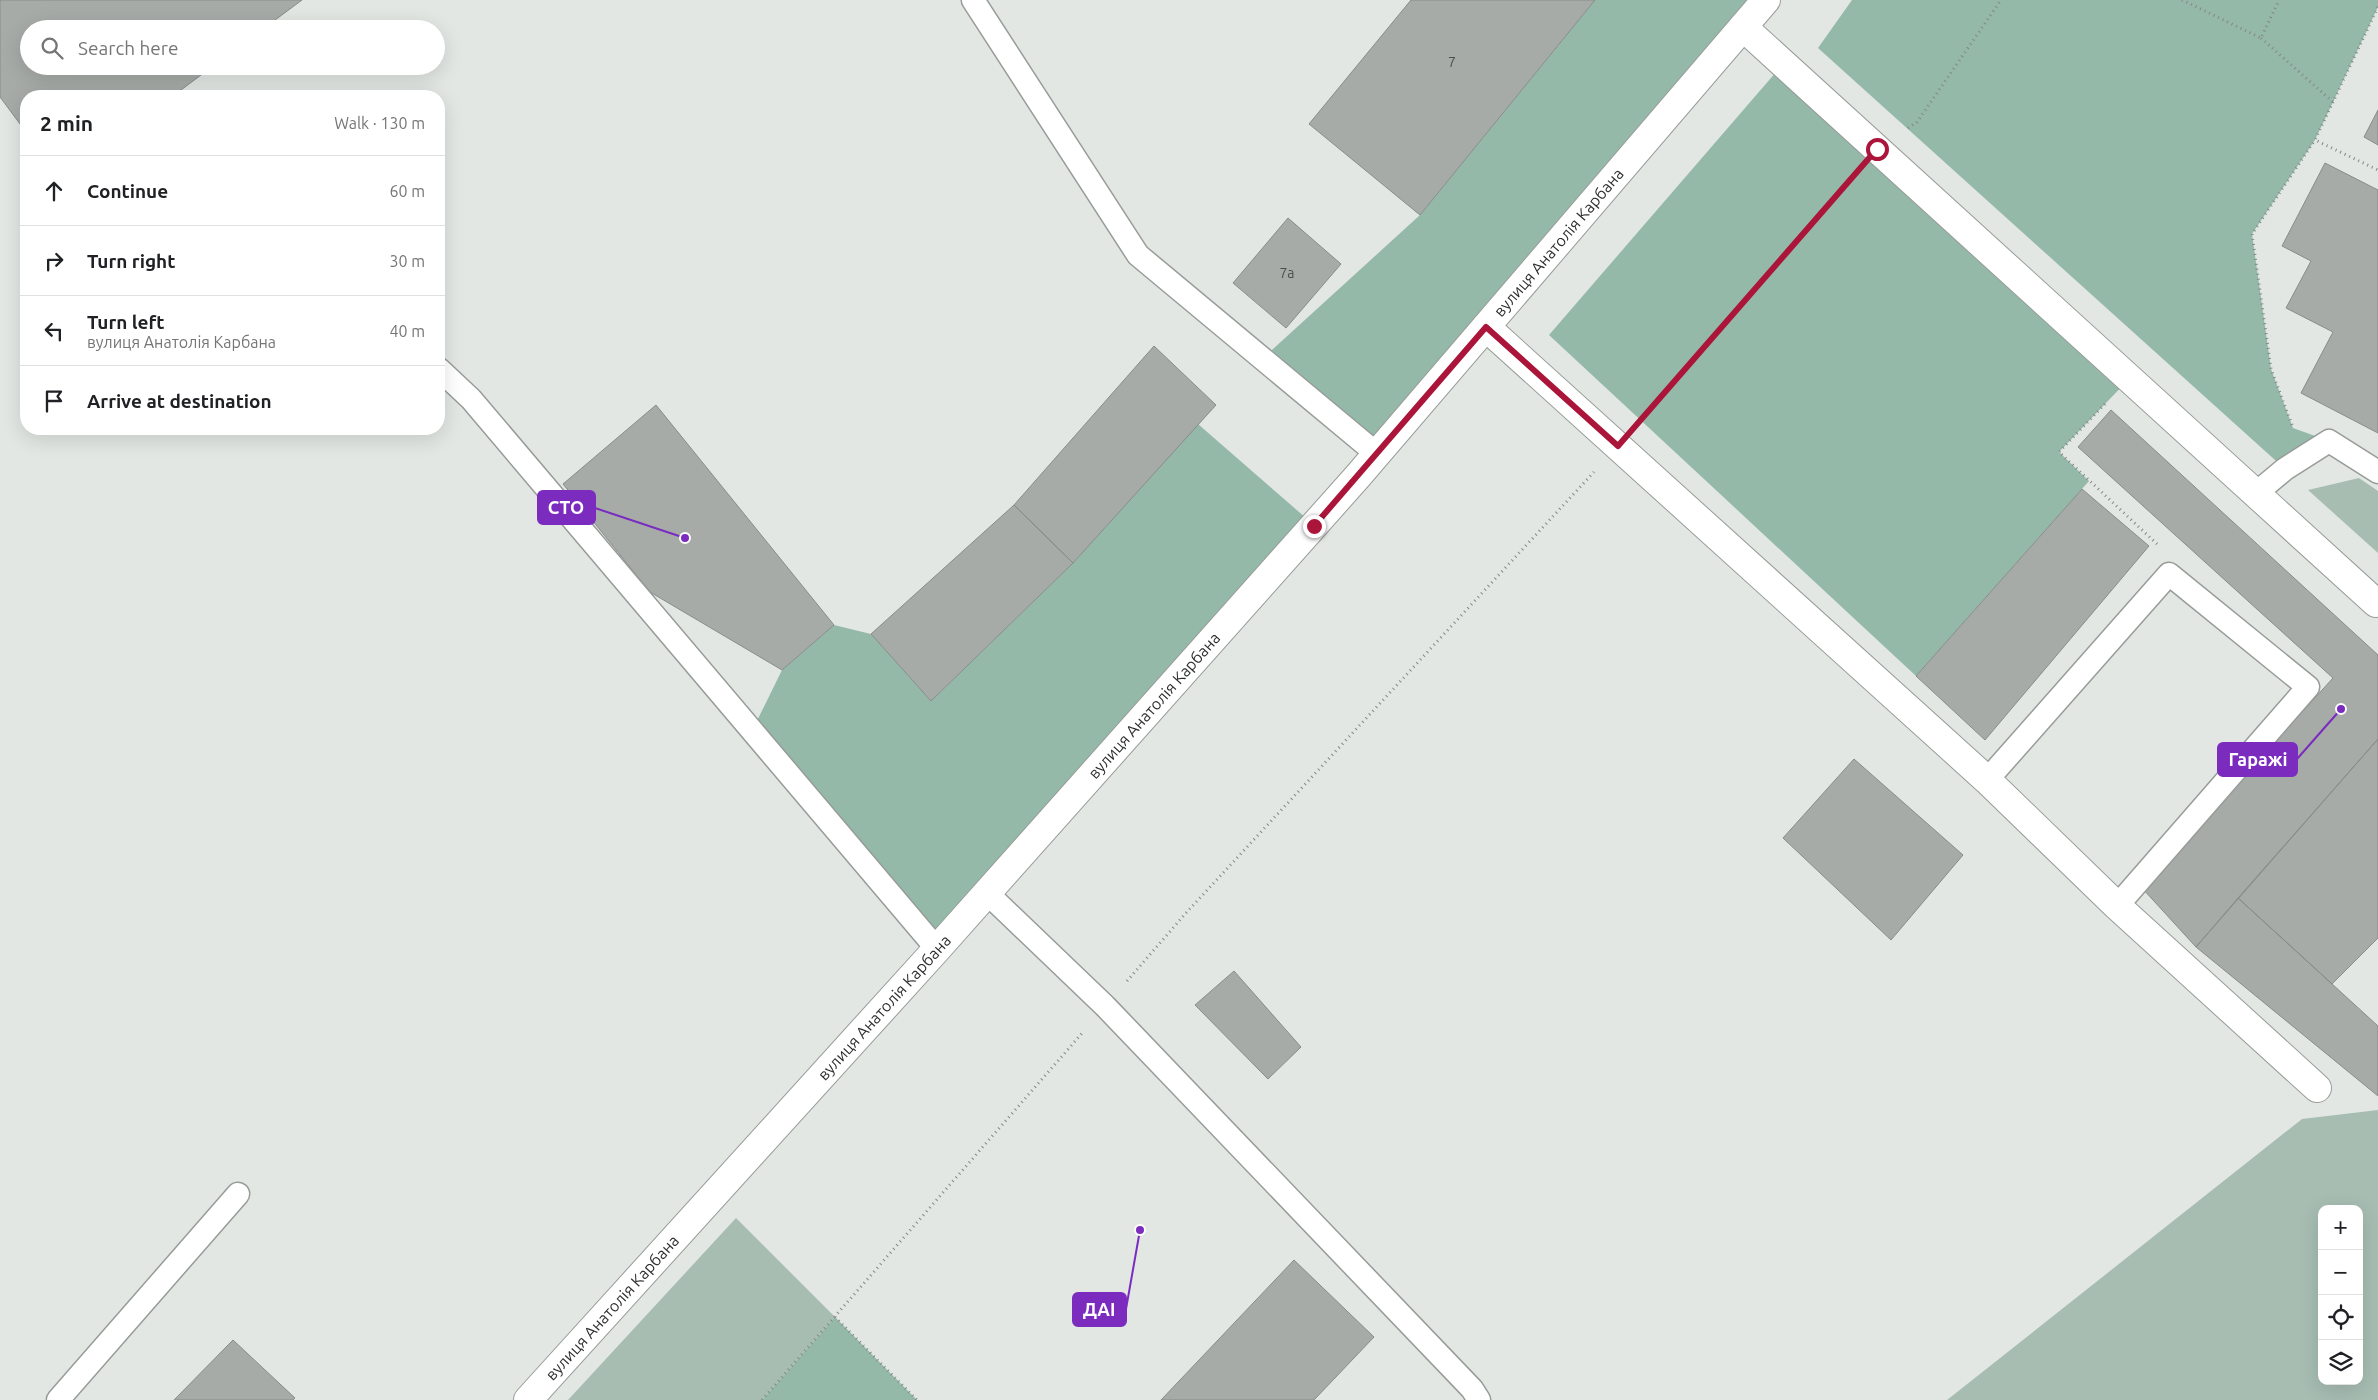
<!DOCTYPE html>
<meta charset="utf-8">
<style>
body{margin:0;font-family:Ubuntu,sans-serif;background:#f6f6f6;color:#202124}
.controls{position:absolute;right:15px;bottom:15px;display:grid;overflow:hidden;border-radius:10px;box-shadow:0 5px 20px #0002}
.controls button{width:45px;height:45px;display:grid;place-items:center;padding:0;border:0;border-bottom:1px solid #e0e0e0;background:#fff;color:#202124;font:25px sans-serif}
.stop{position:absolute;width:15px;height:15px;margin:-11px;border:4px solid #ab153a;border-radius:50%;background:#fff}
.stop.end{background:#ab153a;border-color:#fff;box-shadow:0 1px 5px #0008}
.list{margin:0;padding:0;list-style:none}
h2{display:flex;justify-content:space-between;align-items:center;height:65px;margin:0;padding:0 20px;font-size:21px}
h2 small{font-size:16px;font-weight:400;color:#757577}
.list li{display:grid;grid-template-columns:32px 1fr auto;gap:15px;align-items:center;box-sizing:border-box;height:70px;padding:0 20px;border-top:1px solid #e0e0e0}
.list b{display:block;font-size:19px;white-space:nowrap}
.list p{margin:0;font-size:16px;white-space:nowrap;color:#757577}
.list em{font-size:16px;font-style:normal;color:#757577}
.icon{flex:none;width:28px;height:28px;fill:none;stroke:currentColor;stroke-width:2;stroke-linecap:round;stroke-linejoin:round}
.map{position:relative;flex:none;width:2378px;height:1400px;overflow:hidden}
.search{position:absolute;background:#fff;box-shadow:0 5px 20px #0002;left:20px;top:20px;width:425px;height:55px;display:flex;align-items:center;gap:12px;box-sizing:border-box;padding:0 18px;border-radius:28px;color:#757577;font-size:19px}
.panel{position:absolute;background:#fff;box-shadow:0 5px 20px #0002;left:20px;top:90px;width:425px;height:345px;border-radius:20px}
.map>svg:first-child{display:block}
</style>
<div class="map">
<svg width="2378" height="1400" viewBox="0 0 2378 1400">
<rect width="100%" height="100%" fill="#e2e7e4"/>
<path fill="#a7bdb2" fill-rule="evenodd" d="M2359,478L2378,491V553L2308,490Z
M2378,1110V1400H1947L2302,1119ZM2322,1209H2359V1381H2322Z
M736,1218L835,1317L762,1400H568Z"/>
<path fill="#95b9a9" d="M1595,0H1766L1377,454L1262,359L1420,215Z
M1852,0H2378V7L2315,140L2252,234L2271,369L2293,428L2329,441L2285,469L1818,48Z
M1783,64L2129,379L2059,452L2089,481L1916,676L1549,335Z
M1198,424L1314,525L937,949L752,731L782,670L834,625L871,634L931,701L1073,563Z
M835,1317L917,1400H762Z"/>
<path fill="#a6aba8" stroke="#888c8a" d="M0,0H302L263,29H29V66H213L173,96H26V132L0,97Z
M1411,0H1595L1420,215L1309,124Z
M2378,110V145L2364,137Z
M2325,163L2378,190V433L2301,393L2333,332L2286,308L2311,261L2282,246Z
M1288,218L1341,264L1286,328L1233,283Z
M1154,346L1216,405L1073,563L1014,505Z
M656,405L834,625L782,670L650,592L563,484Z
M2111,410L2378,655V739L2196,947L2142,888L2333,678L2078,447Z
M2082,489L2149,546L1985,740L1916,676Z
M1014,505L1073,563L931,701L871,634Z
M2378,739V938L2332,984L2238,898Z
M1854,759L1963,855L1891,940L1783,838Z
M2238,898L2378,1026V1096L2196,947Z
M1234,971L1301,1047L1268,1079L1195,1005Z
M1294,1260L1374,1337L1314,1400H1161Z
M233,1340L295,1398L293,1400H174Z"/>
<g fill="none" stroke-linecap="round" stroke-linejoin="round">
<g stroke="#979c99" stroke-width="25">
<path id="lane" d="M973,0L1138,255L1377,454
M439,369L471,399L937,949
M2255,494L2285,469L2329,441L2378,472
M1987,780L2169,574L2308,687L2117,906
M987,893L1105,1006L1472,1389L1479,1400
M58,1400L238,1194"/>
</g>
<g stroke="#979c99" stroke-width="30">
<path id="street" d="M1743,27L2376,603
M1486,327L1987,780L2117,906L2317,1088"/>
</g>
<g stroke="#979c99" stroke-width="30">
<g id="secondary">
<path id="s1" d="M528,1400L937,949L1358,476L1766,0"/>
</g>
</g>
<path stroke="#848886" stroke-width="3" stroke-dasharray="1 4" stroke-linecap="butt" d="M2182,0L2261,38L2279,0
M2378,7L2315,140L2378,170
M2261,38L2333,102
M1908,128L1917,122L2001,0
M2105,404L2059,452L2157,544
M1642,419L1853,177
M2292,425L2271,369L2252,234L2315,140
M1127,981L1186,913L1594,472
M835,1317L917,1400
M762,1400L1084,1031"/>
<use href="#lane" stroke="#fff" stroke-width="22"/>
<use href="#street" stroke="#fff" stroke-width="28"/>
<use href="#secondary" stroke="#fff" stroke-width="28"/>
</g>
<g fill="none" stroke-linecap="round" stroke-linejoin="round">
<path stroke="#ab153a" stroke-width="6" d="M1314,526L1486,327L1618,446L1877,149"/>
</g>
<g text-anchor="middle" dominant-baseline="central" stroke-width="4.5" stroke-linejoin="round" paint-order="stroke">
<g font-size="14" fill="#4c4f4d">
<text x="1452" y="62">7</text>
<text x="1287" y="273">7а</text>
</g>
<g font-size="16" fill="#2e302f" stroke="#fff">
<text stroke="none"><textPath href="#s1" startOffset="1550">вулиця Анатолія Карбана</textPath></text>
<text stroke="none"><textPath href="#s1" startOffset="935">вулиця Анатолія Карбана</textPath></text>
<text stroke="none"><textPath href="#s1" startOffset="530">вулиця Анатолія Карбана</textPath></text>
<text stroke="none"><textPath href="#s1" startOffset="125">вулиця Анатолія Карбана</textPath></text>
</g>
</g>
<path fill="none" stroke="#7b2cbf" stroke-width="2" d="M685 538L595 508M2341 709L2297 759M1140 1230L1126 1309"/>
<g fill="#7b2cbf" stroke="#fff" stroke-width="2">
<circle cx="685" cy="538" r="5"/>
<circle cx="2341" cy="709" r="5"/>
<circle cx="1140" cy="1230" r="5"/>
</g>
<g fill="#7b2cbf" stroke="#7b2cbf" stroke-width="2">
<rect x="538" y="491" width="57" height="33" rx="5"/>
<rect x="2218" y="743" width="79" height="33" rx="5"/>
<rect x="1073" y="1293" width="53" height="33" rx="5"/>
</g>
<g font-size="18" text-anchor="middle" font-weight="bold" fill="#fff">
<text x="566" y="514">СТО</text>
<text x="2258" y="766">Гаражі</text>
<text x="1099" y="1316">ДАІ</text>
</g>
</svg>
<div class="controls">
<button>+</button>
<button>−</button>
<button><svg class="icon" aria-label="locate" viewBox="0 0 24 24"><circle cx="12" cy="12" r="6"/><path d="M12 2v4M12 18v4M2 12h4M18 12h4"/></svg></button>
<button><svg class="icon" aria-label="layers" viewBox="0 0 24 24"><path d="M12 4l9 5-9 5-9-5zM3 14l9 5 9-5"/></svg></button>
</div>
<div class="stop" style="left:1877px;top:149px"></div>
<div class="stop end" style="left:1314px;top:526px"></div>
<div class="search"><svg class="icon" aria-label="search" viewBox="0 0 24 24"><circle cx="10" cy="10" r="6"/><path d="M15 15l6 6"/></svg>Search here</div>
<section class="panel">
<h2>2 min<small>Walk · 130 m</small></h2>
<ul class="list">
<li><svg class="icon" aria-label="ahead" viewBox="0 0 24 24"><path d="M12 20V5M6 11l6-6 6 6"/></svg><div><b>Continue</b></div><em>60 m</em></li>
<li><svg class="icon" aria-label="right" viewBox="0 0 24 24"><path d="M7 20v-9h11M14 6l5 5-5 5"/></svg><div><b>Turn right</b></div><em>30 m</em></li>
<li><svg class="icon" aria-label="left" viewBox="0 0 24 24"><path d="M17 20v-9H6M10 6l-5 5 5 5"/></svg><div><b>Turn left</b><p>вулиця Анатолія Карбана</p></div><em>40 m</em></li>
<li><svg class="icon" aria-label="arrive" viewBox="0 0 24 24"><path d="M6 21V4h12l-3 4 3 4H6"/></svg><div><b>Arrive at destination</b></div></li>
</ul>
</section>
</div>
